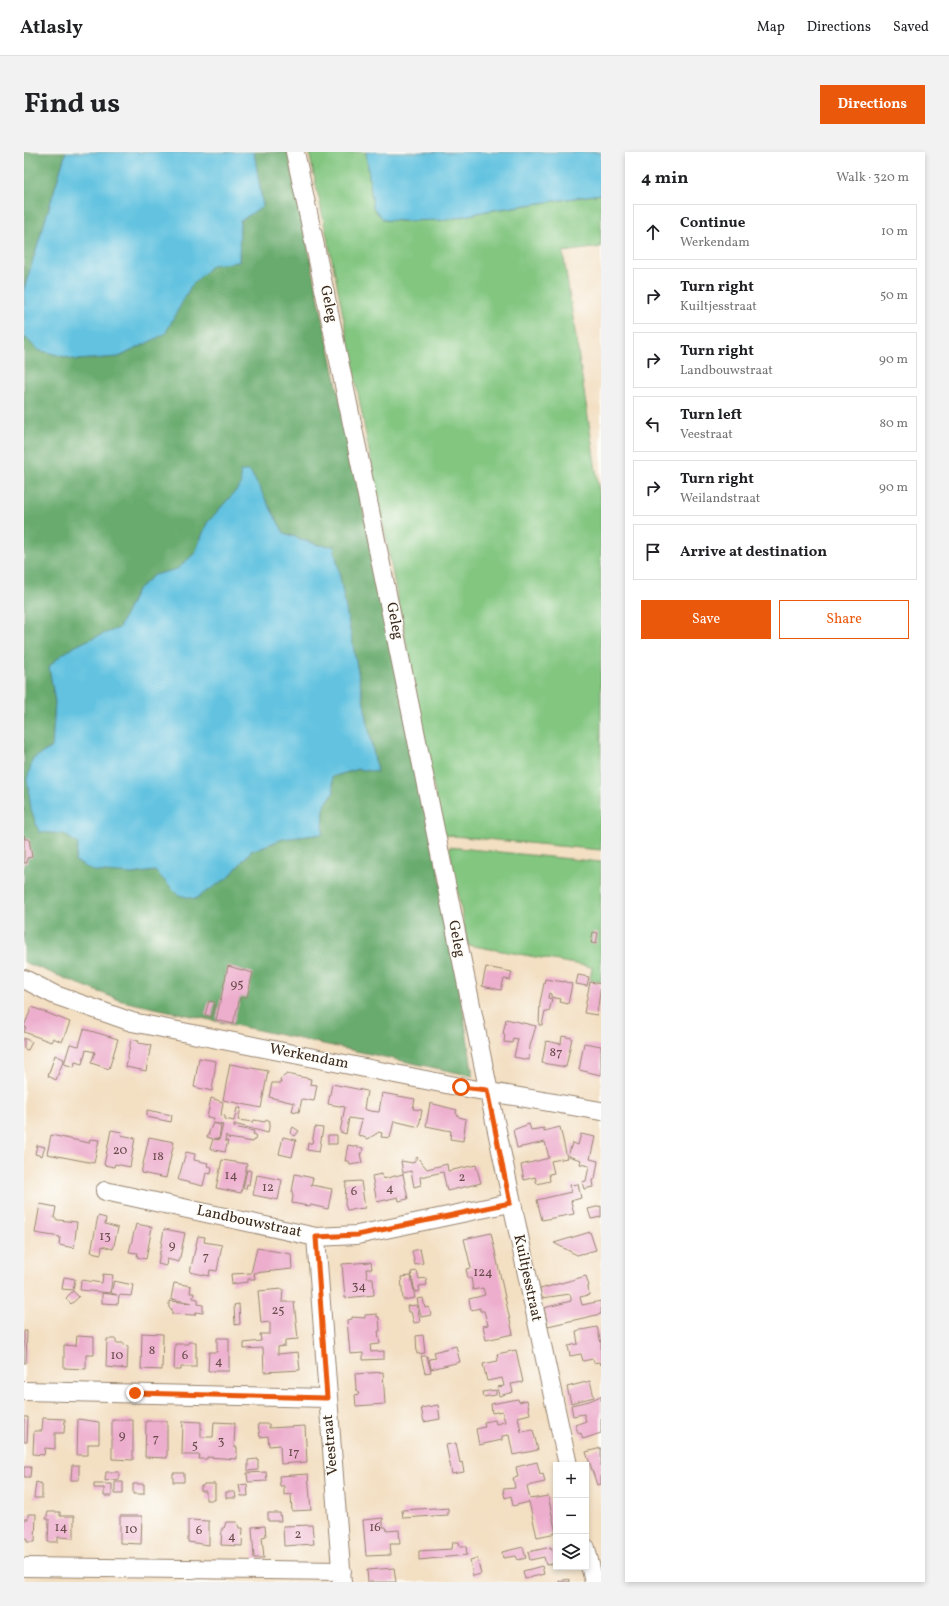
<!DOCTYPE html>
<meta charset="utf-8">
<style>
body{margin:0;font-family:Vollkorn,serif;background:#f2f2f2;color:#202124}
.controls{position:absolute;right:12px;bottom:12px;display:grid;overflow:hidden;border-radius:0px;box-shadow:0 2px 6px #0003}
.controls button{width:36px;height:36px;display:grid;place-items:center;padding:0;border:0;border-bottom:1px solid #e0e0e0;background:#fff;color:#202124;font:20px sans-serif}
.stop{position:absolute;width:12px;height:12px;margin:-9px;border:3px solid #ea580c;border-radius:50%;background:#fff}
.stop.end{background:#ea580c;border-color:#fff;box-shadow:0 1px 4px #0008}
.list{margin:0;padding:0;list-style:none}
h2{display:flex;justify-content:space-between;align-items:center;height:52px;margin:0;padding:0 16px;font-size:17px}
h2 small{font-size:13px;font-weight:400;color:#757577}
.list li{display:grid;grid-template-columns:26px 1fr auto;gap:12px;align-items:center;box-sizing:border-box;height:56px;margin:0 8px 8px;padding:0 8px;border:1px solid #e0e0e0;border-radius:0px}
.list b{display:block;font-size:15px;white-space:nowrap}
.list p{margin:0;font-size:13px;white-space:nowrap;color:#757577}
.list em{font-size:13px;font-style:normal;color:#757577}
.actions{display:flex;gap:8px;padding:12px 16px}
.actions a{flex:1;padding:9px 0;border:1px solid #ea580c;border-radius:0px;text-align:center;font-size:14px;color:#ea580c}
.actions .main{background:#ea580c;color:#fff}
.icon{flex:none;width:22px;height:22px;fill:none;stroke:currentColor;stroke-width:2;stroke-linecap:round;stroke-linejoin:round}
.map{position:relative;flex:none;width:577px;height:1430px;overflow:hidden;border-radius:0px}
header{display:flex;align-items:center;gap:24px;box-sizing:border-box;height:56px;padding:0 20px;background:#fff;border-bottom:1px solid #e0e0e0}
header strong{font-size:19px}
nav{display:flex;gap:22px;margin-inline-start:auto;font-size:14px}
.intro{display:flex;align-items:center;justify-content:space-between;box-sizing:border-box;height:96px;padding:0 24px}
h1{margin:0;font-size:28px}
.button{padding:10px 18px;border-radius:0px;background:#ea580c;color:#fff;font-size:14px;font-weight:700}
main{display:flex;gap:24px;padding:0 24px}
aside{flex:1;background:#fff;border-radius:0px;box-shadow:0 2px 6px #0003}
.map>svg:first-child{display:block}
</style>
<header>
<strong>Atlasly</strong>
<nav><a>Map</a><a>Directions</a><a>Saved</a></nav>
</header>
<div class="intro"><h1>Find us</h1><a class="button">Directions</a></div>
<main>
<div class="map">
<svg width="577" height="1430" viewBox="0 0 577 1430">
<rect width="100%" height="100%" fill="#fdfcf7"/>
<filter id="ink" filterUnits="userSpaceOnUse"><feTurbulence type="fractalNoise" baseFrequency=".025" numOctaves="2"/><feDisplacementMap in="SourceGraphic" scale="8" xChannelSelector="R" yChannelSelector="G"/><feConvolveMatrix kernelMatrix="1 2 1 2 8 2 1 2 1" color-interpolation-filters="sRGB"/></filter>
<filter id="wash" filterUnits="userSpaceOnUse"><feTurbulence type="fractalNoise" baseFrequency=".012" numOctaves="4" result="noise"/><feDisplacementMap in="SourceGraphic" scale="16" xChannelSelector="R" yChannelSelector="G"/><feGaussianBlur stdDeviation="0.9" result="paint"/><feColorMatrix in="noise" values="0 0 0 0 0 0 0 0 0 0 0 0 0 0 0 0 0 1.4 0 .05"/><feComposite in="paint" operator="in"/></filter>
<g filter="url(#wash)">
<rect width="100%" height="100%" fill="#f3dfc2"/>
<path fill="#82c680" stroke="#5e784f" d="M285,0H342L349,56L360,68L379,69L423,68L463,59L577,42V95L539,100L577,351V698L419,683L312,127Z
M425,695L577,710V830L566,828L568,815L444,793Z"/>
<path fill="#69ab6e" stroke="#526a46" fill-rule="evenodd" d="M0,0H42L0,137Z
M230,0H264L427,778L449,924L98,849L0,810V184L14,198L53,208L95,205L140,182L167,134L188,112L215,110L216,69L239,54ZM217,333L247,357L260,381L294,393L310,394L353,619L334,617L308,625L310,640L300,654L298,682L259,687L227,699L205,725L155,743L131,719L108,722L51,709L54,692L40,682L15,680L9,607L28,595L31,550L25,515C43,494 70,486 95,476L113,438L130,423L152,418L171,401L183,371Z"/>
<path fill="#62c2e0" stroke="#4e767f" d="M42,0H230L239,54L216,69L215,110L188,113L167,134L141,182L95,205L53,208L14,198L0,184V137Z
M342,0H577V42L463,59L423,68L379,69L360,68L349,56Z
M216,319H226L260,381L294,393L310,394L353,620L334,617L308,625L310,640L300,654L299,682L259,687L227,699L205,725L171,747L155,743L131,719L108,722L69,719L51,709L54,692L40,682L15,680L7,657L3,627L9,607L28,595L31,550L25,515C43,494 69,486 95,476L113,438L130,423L153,417L171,401L183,371L217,333Z"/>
<g id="blocks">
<path fill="#edadcd" d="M0,683L1,687H5L8,705L3,706V711H0Z
M569,780L574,781L572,792L567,791Z
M204,814L229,821L223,845L216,846L209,872L192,868Z
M462,815L488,820L486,828L480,827L477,838L458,834Z
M554,823L565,825L563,834L552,832Z
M521,827L540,830V829L548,832L544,852L536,850L537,847L527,845V842L525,841L524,846L528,847L525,860L521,859L518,873H515L516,850Z
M566,830L577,832L573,863L560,861Z
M185,849L191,850L188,865L181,863Z
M8,855L46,870L38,890L29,886L27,890L0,880L2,875L0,874Z
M482,867L512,874L506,894L505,908L490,905L494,887L489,886L488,891L480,890L481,882H479Z
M60,877L94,887L85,917L67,911L71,900L62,898L58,912L51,910L50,915L40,912L46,892L55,894Z
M538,884L548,886L542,915L518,911L522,889L537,892Z
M0,886L8,890L4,898L0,897Z
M107,887L115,889L114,891L127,893L122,919L102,915Z
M560,891L577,894V923L555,918Z
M31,903L40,907L32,928L24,924Z
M175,906L192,909L188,939L170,935Z
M206,912L244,919L237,956L199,948Z
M263,922L287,927L286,932L293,933L290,949L278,947L275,960L268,959L270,951L245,945L248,931H257L256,927Z
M308,932L343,939L340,957L346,959L355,960L358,941L391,947L389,957L398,958L395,975L370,969L366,986L357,985L358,981L355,980L344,987L334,983L338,968L325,966L322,982L316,980L321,955L304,952Z
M187,946L199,950L197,963L201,964V967L210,969L213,956H217L214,968L229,970L230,968L241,970L242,967L246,969L244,981L210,972V975L230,979L229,982L232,983L231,988H229V990L204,986L202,983L201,989H204L201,1000L186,997L189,987L183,985L189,971L197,973L195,987L191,986L190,987L195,988L199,973L189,971L190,966L183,965Z
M406,951L433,958L432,961L435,965L442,967L439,989L426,987L427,979L402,974Z
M123,958L148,963L147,970L123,965Z
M505,972L507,978L520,976V979L536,975L543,1006L527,1009L530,1021L525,1022L526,1029L513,1032L511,1025L500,1028L497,1013L525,1006L521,990L493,996L489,978Z
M269,975L275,979L271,984L266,981Z
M291,975L299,976L295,1000L283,998L284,991H288Z
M87,978L98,980L97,983L111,986L106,1015L91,1012L90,1015L80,1013Z
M557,982L571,985L566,1007L574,1009L571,1027L568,1028L569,1035L560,1037L558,1030L562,1029L565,1014L556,1012L557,1008L544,1004L548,991L554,993Z
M27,983L65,991L66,987L75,988L70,1011L23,1002Z
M304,983H313V992H304Z
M125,985L150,990L142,1026L117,1021Z
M259,985L272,988L268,1005L255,1002Z
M13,993L21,995L18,1004L11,1002Z
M324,993L339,996L338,1001H336L338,1011L326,1013L325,1009H321Z
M162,1000L171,1002L170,1008L184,1011L183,1014L188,1015L187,1022L182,1021L179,1034L154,1028Z
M393,1005L403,1017L423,1012L424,1019L452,1013L457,1031L423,1039L419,1020L396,1025L397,1033L390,1035L387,1019L379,1021L377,1009L389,1011Z
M198,1008L223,1012L217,1041L192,1036Z
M223,1018L227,1019L225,1033L223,1032L222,1037L219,1036Z
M271,1022L289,1026L287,1033L308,1037L304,1057L287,1053L284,1054L268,1051L269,1044L268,1040Z
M358,1022L359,1027L379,1022L384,1047L375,1049L374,1045L353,1050L348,1024Z
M233,1023L258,1028L254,1048L229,1043Z
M337,1029L341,1056L323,1058L321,1052L322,1030Z
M554,1032L557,1046L547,1049L550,1062L518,1068L513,1048L547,1040L546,1033Z
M16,1052L32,1055L30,1066L34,1068L53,1070L50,1096L35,1093L36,1085L11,1081Z
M577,1054V1065L567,1067L564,1057Z
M74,1064L82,1066L81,1072L94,1076L89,1097L78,1094L77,1102L67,1100Z
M112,1072L128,1075L122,1107L113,1105L114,1101L105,1100Z
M140,1077L161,1081L155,1110L143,1107L142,1114L134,1112Z
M566,1080L572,1098L553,1103L530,1091Z
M467,1081L489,1182L462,1188L459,1174L464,1173L460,1159H456V1156L447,1158L445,1147L461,1143L459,1136L449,1138L447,1126H444L442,1117L447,1116L440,1087Z
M174,1084L181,1085L180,1090L198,1093L193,1119L186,1118L185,1124L166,1120Z
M233,1096L267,1102L268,1117L230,1121L231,1127H224V1130L208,1132L207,1122L227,1121Z
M396,1097L399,1111L391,1113L388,1099Z
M347,1110L348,1117H342L343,1126H349L350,1143L321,1146L318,1112Z
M393,1119L395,1127L402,1126L403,1133L395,1134L396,1139L391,1140L387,1120Z
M79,1122L89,1123L86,1141L56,1138L57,1128L78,1131Z
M387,1124L391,1146L379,1148L377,1125Z
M562,1124L565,1134H564L565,1143L556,1145L558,1153L577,1149V1162L524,1174L520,1156L547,1149V1146L546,1142L518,1146L516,1137Z
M40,1125L51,1127L49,1138L38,1137Z
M90,1129L109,1133L107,1144L95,1143L94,1152L78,1151V1141L93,1143L87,1141Z
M150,1131L167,1134L166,1141H170L169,1146L174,1147V1152L179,1153V1161L172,1160L171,1163L148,1162V1157L145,1156V1149L168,1151L147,1147Z
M259,1137L258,1150H270L274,1187L261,1188V1194L254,1195V1202L274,1200L276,1218L240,1220L239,1196L220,1197V1191L237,1189L236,1182H246V1170L237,1171L234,1139Z
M49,1139L55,1145L47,1152L42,1146Z
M399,1146L401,1156L405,1155L407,1163L397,1165L393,1147Z
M215,1152L216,1172L211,1173L210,1153Z
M393,1153L396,1170L390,1171L387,1160H384L383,1154Z
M353,1162V1165H355L356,1179H354L356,1192L346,1193L347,1200L360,1199V1207L339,1208V1201L326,1202L323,1168L328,1167V1165L341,1166V1163Z
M573,1175L577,1191V1213L575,1210L570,1211L569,1207L559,1209L557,1202L546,1204L544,1194L554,1192L552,1179Z
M0,1179H3L2,1211H0Z
M118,1181L139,1182L138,1218L117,1217Z
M399,1183L401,1201L393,1202L392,1184Z
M53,1184L70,1185V1203H62V1217L40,1216V1193L52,1194Z
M193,1186H205V1219H184L185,1200H193Z
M83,1187H92V1191H100V1193L104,1194L103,1217L82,1215Z
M164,1190H172V1215H157V1218H150L151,1192H164Z
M432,1194L436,1210L407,1217L405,1207L412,1206L410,1200Z
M492,1198L499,1230L487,1232L489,1240L475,1244L473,1235L480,1234L478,1226L463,1229L459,1212L474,1209L473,1202Z
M397,1204H403L407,1220L401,1221Z
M359,1220L361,1252L332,1254L331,1243L335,1242L332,1237L331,1222Z
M566,1229L570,1245L547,1251L543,1235Z
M472,1238V1243L459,1245L458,1240Z
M577,1244V1281L559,1287L557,1281L555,1282L551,1273L562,1269L560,1262L549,1264L547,1253L565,1249Z
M494,1247L495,1250L503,1248L506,1262L494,1265L497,1280L509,1278L514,1298L489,1303L485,1283L478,1284V1288L455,1293L452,1277L461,1275L460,1270L471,1268L472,1272L481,1270L478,1259L468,1261L467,1252Z
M414,1253L416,1267L400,1270L397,1256Z
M0,1265H4L3,1290H0Z
M19,1266L41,1267L40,1281H31V1297L21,1296L20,1303L9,1302L10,1279H18Z
M54,1267L75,1270V1292H64V1303H53Z
M88,1268H109V1308L88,1307Z
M122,1269H143V1306L121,1305Z
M159,1269L177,1270V1285H189L190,1270L211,1271L210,1295H213V1307L183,1305V1307H175L176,1303H158Z
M234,1272H245V1276L281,1274L283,1310L257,1312L256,1293L245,1294L244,1284L236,1285Z
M432,1291L436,1311L438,1310L440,1320L428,1322L422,1293Z
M577,1296V1332L573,1333L562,1300Z
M234,1307V1318L224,1319V1308Z
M513,1310L516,1322L519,1321L521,1330L503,1334L506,1347L524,1344L532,1381L513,1385L505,1350L489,1354L487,1344L481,1346L479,1337L491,1336L489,1326L494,1325L492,1315Z
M48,1313H55V1328H47Z
M0,1315H7L6,1325H0Z
M82,1320H95V1327L81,1329Z
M242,1320L243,1329L224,1330L223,1321Z
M149,1321H160V1330H149Z
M284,1322L287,1358L268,1359L267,1342L260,1343V1334H256L255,1324Z
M12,1330L18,1332V1346H10Z
M91,1330H99V1342H91Z
M70,1332H88V1344H80V1336H70Z
M109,1332H120V1342H109Z
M180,1332H191V1348H182V1339H177V1334H179Z
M223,1332L224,1344H217L215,1333Z
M202,1340H211L212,1346H202Z
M411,1356V1357L424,1356V1363L379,1366L378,1358Z
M24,1360H36V1364H50V1386L34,1385V1390H24L25,1367H22Z
M244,1361H256L257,1369H244Z
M4,1362H12L11,1390H3V1386H0V1367H4Z
M96,1364H118L117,1392L96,1391Z
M359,1366V1375H362L363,1379L375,1378L376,1392H366L367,1403L342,1404L339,1368Z
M164,1368L185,1369V1393L164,1390Z
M202,1370H213L215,1376H219L218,1394L197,1393L198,1376H200Z
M288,1373L290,1392L260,1394L259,1374Z
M241,1374L242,1384L238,1385L240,1406H230L228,1375Z
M429,1390H435L436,1394H442L443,1403L395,1408V1399L428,1397Z
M499,1395L502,1406L494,1408L492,1404L479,1406L478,1400Z
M527,1395V1398L532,1397V1411L522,1413L520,1405L506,1408L504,1400Z
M453,1406L457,1422L449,1424L446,1408Z
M518,1414L520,1422L501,1427L499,1419Z
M370,1416L372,1430H344L343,1418Z
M545,1427L546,1430H535V1429Z"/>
</g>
</g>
<g filter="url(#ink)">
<use href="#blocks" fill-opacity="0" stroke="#978470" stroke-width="1"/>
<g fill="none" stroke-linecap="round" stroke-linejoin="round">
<g stroke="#978470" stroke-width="20">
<path id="minor" d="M271,0C365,437 448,876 544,1313
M0,827L31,843L108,870L437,935L577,959
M81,1039L292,1085L333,1083L486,1051
M292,1085L318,1430
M0,1239L303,1246
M562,1396L570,1430
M0,1415L318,1419"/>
</g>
<use href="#minor" stroke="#fff" stroke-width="18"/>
</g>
</g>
<g fill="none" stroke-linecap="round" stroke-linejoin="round" filter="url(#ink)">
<path stroke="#ea580c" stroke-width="5" d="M111,1241L303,1246L292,1085L333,1083L486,1051L463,938L437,935"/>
</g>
<g text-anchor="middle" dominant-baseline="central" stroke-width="3" stroke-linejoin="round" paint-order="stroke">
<g font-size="13" fill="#684b4a">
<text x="213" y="833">95</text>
<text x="532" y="901">87</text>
<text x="96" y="999">20</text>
<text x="134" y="1005">18</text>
<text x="207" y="1024">14</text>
<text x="438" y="1026">2</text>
<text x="244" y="1036">12</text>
<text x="366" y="1037">4</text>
<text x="330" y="1040">6</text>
<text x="81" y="1085">13</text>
<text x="148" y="1094">9</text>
<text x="182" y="1105">7</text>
<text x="459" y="1121">124</text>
<text x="335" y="1135">34</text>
<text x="254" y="1159">25</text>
<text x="128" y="1199">8</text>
<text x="93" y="1204">10</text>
<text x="161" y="1204">6</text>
<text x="195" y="1210">4</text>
<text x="98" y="1284">9</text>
<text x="132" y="1287">7</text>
<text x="197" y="1290">3</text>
<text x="171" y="1294">5</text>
<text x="270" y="1301">17</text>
<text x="37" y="1376">14</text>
<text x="351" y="1376">16</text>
<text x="107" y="1378">10</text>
<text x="175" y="1379">6</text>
<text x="274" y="1383">2</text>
<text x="208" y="1385">4</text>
</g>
<g font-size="15" fill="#3b2a1e" stroke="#fdfcf7">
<text transform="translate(304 152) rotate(78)">Geleg</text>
<text transform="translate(370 469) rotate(79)">Geleg</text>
<text transform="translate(432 787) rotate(79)">Geleg</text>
<text transform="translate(285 905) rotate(11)">Werkendam</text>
<text transform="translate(225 1070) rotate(12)">Landbouwstraat</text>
<text transform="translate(503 1126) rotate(78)">Kuiltjesstraat</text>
<text transform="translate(307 1293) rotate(-95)">Veestraat</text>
</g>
</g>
</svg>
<div class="controls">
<button>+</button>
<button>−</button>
<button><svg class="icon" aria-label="layers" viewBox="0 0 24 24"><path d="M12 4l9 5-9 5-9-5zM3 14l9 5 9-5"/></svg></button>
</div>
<div class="stop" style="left:437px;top:935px"></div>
<div class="stop end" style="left:111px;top:1241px"></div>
</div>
<aside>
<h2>4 min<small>Walk · 320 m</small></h2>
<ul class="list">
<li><svg class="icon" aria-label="ahead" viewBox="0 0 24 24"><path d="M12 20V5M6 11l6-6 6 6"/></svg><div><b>Continue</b><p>Werkendam</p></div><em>10 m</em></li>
<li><svg class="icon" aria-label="right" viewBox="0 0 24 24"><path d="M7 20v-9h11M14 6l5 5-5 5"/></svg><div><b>Turn right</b><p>Kuiltjesstraat</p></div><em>50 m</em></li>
<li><svg class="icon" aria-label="right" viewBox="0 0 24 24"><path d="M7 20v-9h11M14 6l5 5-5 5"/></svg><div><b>Turn right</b><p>Landbouwstraat</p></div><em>90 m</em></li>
<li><svg class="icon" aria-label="left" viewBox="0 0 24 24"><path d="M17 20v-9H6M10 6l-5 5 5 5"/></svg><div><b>Turn left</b><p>Veestraat</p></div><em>80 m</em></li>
<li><svg class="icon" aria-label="right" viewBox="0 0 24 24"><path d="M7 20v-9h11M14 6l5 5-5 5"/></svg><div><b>Turn right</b><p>Weilandstraat</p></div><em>90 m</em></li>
<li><svg class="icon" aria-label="arrive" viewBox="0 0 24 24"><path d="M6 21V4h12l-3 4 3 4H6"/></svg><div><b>Arrive at destination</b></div></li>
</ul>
<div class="actions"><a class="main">Save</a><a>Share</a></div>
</aside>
</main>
